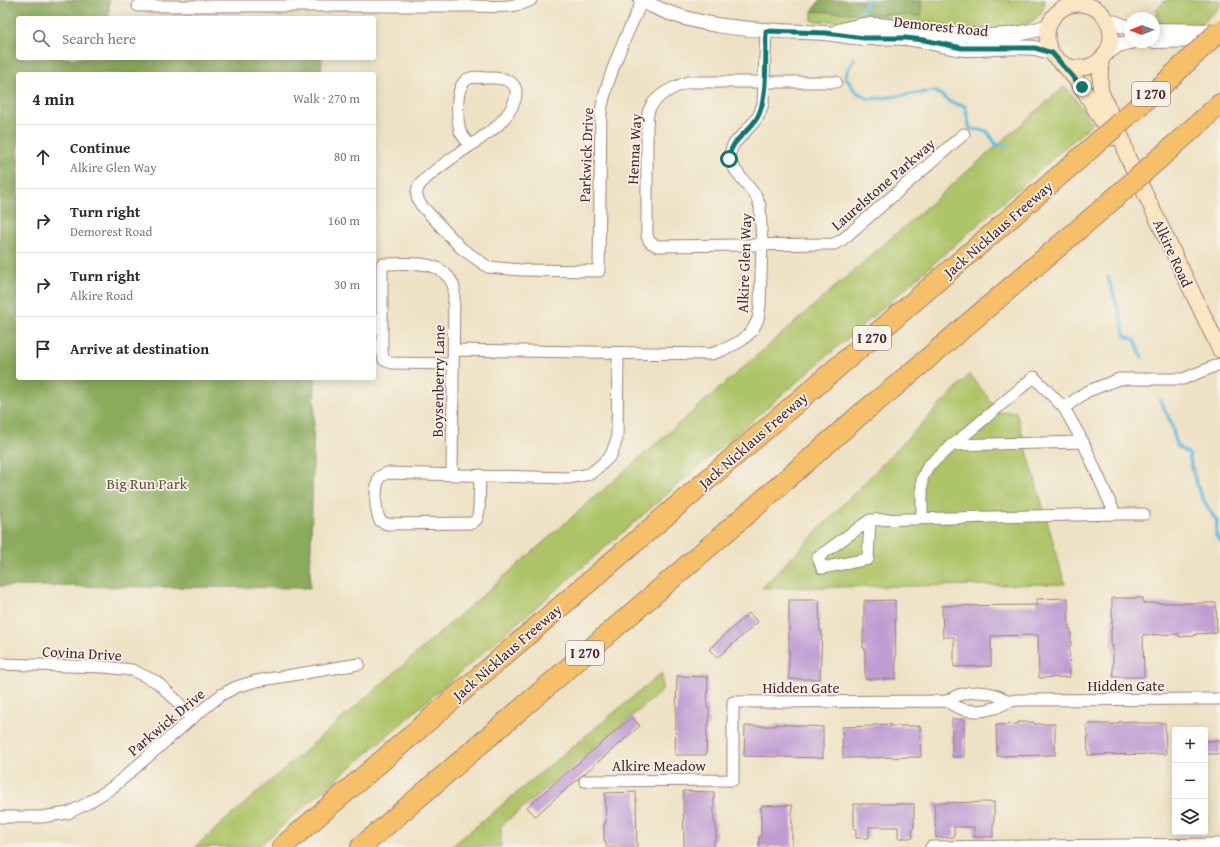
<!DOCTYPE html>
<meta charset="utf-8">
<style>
body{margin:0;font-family:"Gentium Book Plus",serif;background:#f2f2f3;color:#2b2b33}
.controls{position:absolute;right:12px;bottom:12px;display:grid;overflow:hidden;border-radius:4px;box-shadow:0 2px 10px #0003}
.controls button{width:36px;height:36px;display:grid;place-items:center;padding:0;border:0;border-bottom:1px solid #e1e1e2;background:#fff;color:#2b2b33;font:20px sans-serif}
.compass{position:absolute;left:1124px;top:12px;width:36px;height:36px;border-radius:50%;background:#fff;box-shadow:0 2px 10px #0003;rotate:269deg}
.stop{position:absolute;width:12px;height:12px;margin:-9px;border:3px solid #0f766e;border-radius:50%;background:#fff}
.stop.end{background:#0f766e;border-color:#fff;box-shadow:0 1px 4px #0008}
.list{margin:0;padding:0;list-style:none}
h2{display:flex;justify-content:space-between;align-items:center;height:52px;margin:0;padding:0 16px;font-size:17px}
h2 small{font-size:13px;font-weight:400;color:#7c7c81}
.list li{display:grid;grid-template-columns:26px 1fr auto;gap:12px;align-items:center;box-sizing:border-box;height:64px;padding:0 16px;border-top:1px solid #e1e1e2}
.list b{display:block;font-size:15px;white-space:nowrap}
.list p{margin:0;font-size:13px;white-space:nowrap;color:#7c7c81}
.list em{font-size:13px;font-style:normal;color:#7c7c81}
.icon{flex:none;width:22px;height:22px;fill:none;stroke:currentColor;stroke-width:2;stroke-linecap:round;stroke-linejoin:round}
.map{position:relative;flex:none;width:1220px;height:847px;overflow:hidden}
.search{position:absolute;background:#fff;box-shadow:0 2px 10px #0003;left:16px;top:16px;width:360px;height:44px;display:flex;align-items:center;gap:10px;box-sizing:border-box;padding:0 14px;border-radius:4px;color:#7c7c81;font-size:15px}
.panel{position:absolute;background:#fff;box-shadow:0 2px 10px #0003;left:16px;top:72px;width:360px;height:308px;border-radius:4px}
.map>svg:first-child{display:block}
</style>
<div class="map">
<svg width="1220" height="847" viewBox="0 0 1220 847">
<rect width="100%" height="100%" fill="#f7f3e8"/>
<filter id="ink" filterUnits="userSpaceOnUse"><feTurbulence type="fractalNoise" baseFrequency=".025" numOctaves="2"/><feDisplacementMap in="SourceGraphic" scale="8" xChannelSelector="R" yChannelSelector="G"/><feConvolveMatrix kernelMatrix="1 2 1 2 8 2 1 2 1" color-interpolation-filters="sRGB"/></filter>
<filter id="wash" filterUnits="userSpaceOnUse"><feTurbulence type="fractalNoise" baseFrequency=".012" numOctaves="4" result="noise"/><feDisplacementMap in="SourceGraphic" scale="16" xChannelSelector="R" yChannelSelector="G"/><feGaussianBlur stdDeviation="0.9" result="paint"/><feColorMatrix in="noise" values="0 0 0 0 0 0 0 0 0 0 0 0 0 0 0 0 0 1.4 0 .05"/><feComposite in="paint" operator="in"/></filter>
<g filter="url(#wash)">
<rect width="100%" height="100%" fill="#eee2c4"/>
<path fill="#aec468" stroke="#7c724a" d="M921,0H1045C1041,47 942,26 913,24C879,22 846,22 812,21V11L921,16Z
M1166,0H1220V7L1200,25H1158L1157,9Z
M1065,86L1093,123L916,279L258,847H195Z
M970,374L999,412H1016L1065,584L762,588Z
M662,673V691L501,826V847H451Z"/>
<path fill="#8aaa5c" stroke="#6a6444" d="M0,0H109V18H18V58H322L321,74H18V378H315L310,588L0,586Z
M820,0H921V16L812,11Z"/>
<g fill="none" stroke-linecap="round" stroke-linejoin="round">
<path stroke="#62bce0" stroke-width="3.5" d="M861,13L868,0
M854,58L845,76L855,91L869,99L882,98L935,91L952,103L965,106L970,129L987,131L996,144L1009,147
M1108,277L1122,321L1124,335L1135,340L1142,357
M1160,400L1171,423L1177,446L1189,454C1193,478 1202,502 1217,521L1216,536L1220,541"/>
</g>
<g id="blocks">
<path fill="#bf9dd3" d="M1068,598L1069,629H1071V646H1069L1070,677L1039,678L1038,635L991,636V666L954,667V637H943L942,606L1037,605V599Z
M1112,598H1143V603H1216L1217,633L1195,634V636L1179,637V634L1143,635L1144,677H1113V646H1111V629H1112Z
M789,600H819L820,631H822L820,679H789Z
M895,600L896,679H865V648H863V631H864V601Z
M749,613L758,622L717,658L709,649Z
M677,676L708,677L707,708H709V725H707L706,755H675Z
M632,717L640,726L535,816L527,807Z
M952,719H964V757H952Z
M1135,721V723H1165L1166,754L1088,755L1087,724H1118V722Z
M1018,722H1034V724H1055V755L997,756L996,725L1018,724Z
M776,724L823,727V758L744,756L745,726H776Z
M890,724V726H920L921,757L843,758L842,727L873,726V725Z
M1205,741H1220V754H1205Z
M683,791L714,792V822L716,823V840H714V847H684Z
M636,792L637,847H606V841H604V823H606L605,793Z
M994,802V825H993V837H974V827H954V837L936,838L934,803Z
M854,804H914V828L912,829L913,838H898V827H869V838H856V829H854Z
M792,805V847H759V836H761V806Z"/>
</g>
</g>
<g filter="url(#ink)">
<use href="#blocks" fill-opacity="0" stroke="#9c8078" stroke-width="1"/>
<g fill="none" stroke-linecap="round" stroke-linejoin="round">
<g stroke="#9c8078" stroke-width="13">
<path id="minor" d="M138,6H473C491,6 516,9 531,0
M836,82H688C674,87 655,95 649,110C647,114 648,121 647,126V236L650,242L657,246L834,244L842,240L964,134
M470,146C467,141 462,136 460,131C457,119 455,90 465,81C470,76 479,77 485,78C492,78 500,77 506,80C528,88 509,114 499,124C494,130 486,134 480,139C466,149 424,175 418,188C415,195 418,200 421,205L461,248L488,267L521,270L599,271L601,110C610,69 625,38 642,1
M454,350L711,354L723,350L741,341L752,331L758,319L760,306L762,245L760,206L756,196L736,171L729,159L730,153L733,145L754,122L759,115L763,104L766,31
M951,445L1083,442
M452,474L454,287C443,257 408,264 382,264V352L384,360L392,363L453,364
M480,475L479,510L477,519L472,523L387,524L380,521C374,508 375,490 379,477L387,473L568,478L590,474L602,464L611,455L617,439L618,353
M1115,514H1144
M922,518V479L928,466L1034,377L1064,408
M870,520L868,559L822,568L818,557L870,520L1115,514L1083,442L1064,408L1086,392L1119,379H1183L1220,364
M0,664L104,667L132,670L157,682L176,700L191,719
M947,701C960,712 979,713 995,708C1006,704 1005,701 1018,700L1220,699
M585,781L733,780V702L947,701C965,689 990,689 1007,701
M0,817H41L68,813L86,804L113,787L191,719L221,695L236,687L256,681L359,664
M931,847L1220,844"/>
</g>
<g stroke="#9c8078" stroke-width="16">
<path id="tertiary" d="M641,0C696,31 763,30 824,33C838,34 852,38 866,38C879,38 892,37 905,38C926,40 945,47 965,49C987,50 1013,45 1035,48C1040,49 1046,51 1052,53
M1106,20L1130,28
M1154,30L1220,31
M838,31C847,29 856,26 865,25C880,24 896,27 911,29C962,34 998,43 1049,26
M1154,41L1214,40
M1105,54L1118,45L1131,42"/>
</g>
<g stroke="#9c8078" stroke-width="17">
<path id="secondary" d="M1047 36a32 32 0 1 1 64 0a32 32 0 1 1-64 0Z
M1101,59L1100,85L1101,92L1122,138L1127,156L1220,350
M1063,64L1082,87L1112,138"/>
</g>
<g stroke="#9c8078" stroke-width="22">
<path id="motorway" d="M1189,132L1220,104
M282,847L1081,157
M361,847L755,507L862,413L892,389L1101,210"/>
</g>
<use href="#minor" stroke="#fff" stroke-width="11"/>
<use href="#tertiary" stroke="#fff" stroke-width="14"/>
<use href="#secondary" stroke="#fbe6c4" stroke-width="15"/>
<use href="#motorway" stroke="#f6c06b" stroke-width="20"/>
<g stroke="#9c8078" stroke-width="22" stroke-linecap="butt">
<path id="motorway-bridge" d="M1081,157L1168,80L1220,30
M1101,210L1189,132"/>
</g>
<use href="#motorway-bridge" stroke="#f6c06b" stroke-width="20"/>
</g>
</g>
<g fill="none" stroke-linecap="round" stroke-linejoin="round" filter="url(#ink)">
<path stroke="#0f766e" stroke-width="5" d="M729,159C730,138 752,132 759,114C768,93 765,55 766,31L826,33L864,38H905L924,40L962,48H1035L1052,53L1082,87"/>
</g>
<g text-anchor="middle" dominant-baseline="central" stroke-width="3.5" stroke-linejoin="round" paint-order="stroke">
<g fill="#f7f3e8" stroke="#7e5f64" stroke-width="1">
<rect x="1132" y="82" width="38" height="24" rx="3"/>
<rect x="853" y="326" width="38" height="24" rx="3"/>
<rect x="566" y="641" width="38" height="24" rx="3"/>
</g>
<g font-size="14" font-weight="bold" fill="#4a1f2b">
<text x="1151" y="94">I 270</text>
<text x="872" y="338">I 270</text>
<text x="585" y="653">I 270</text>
</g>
<g font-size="15" fill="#4a1f2b" stroke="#f7f3e8">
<text transform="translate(941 26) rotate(6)">Demorest Road</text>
<text transform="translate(634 149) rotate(-87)">Henna Way</text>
<text transform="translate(586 155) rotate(-88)">Parkwick Drive</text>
<text transform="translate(883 184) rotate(-41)">Laurelstone Parkway</text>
<text transform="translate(998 229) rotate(-41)">Jack Nicklaus Freeway</text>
<text transform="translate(1173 253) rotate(65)">Alkire Road</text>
<text transform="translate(744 263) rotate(-88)">Alkire Glen Way</text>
<text transform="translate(438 381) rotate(-89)">Boysenberry Lane</text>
<text transform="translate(753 440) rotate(-41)">Jack Nicklaus Freeway</text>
<text transform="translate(507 652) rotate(-41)">Jack Nicklaus Freeway</text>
<text transform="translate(82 653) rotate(3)">Covina Drive</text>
<text x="1126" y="685">Hidden Gate</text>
<text x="801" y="687">Hidden Gate</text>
<text transform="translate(166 722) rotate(-40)">Parkwick Drive</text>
<text x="659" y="765">Alkire Meadow</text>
</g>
<g font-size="15" fill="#68513d" stroke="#f7f3e8">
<text x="147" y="483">Big Run Park</text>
</g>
</g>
</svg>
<div class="controls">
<button>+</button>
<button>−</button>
<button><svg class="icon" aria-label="layers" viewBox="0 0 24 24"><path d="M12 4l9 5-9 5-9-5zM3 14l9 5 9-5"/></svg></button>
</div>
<svg class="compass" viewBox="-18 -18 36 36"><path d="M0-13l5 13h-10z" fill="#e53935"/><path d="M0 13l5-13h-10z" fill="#7c7c81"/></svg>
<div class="stop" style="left:729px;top:159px"></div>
<div class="stop end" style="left:1082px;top:87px"></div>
<div class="search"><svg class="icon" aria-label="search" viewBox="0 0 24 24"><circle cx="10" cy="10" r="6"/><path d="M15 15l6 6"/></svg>Search here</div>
<section class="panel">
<h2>4 min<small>Walk · 270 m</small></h2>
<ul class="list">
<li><svg class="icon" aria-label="ahead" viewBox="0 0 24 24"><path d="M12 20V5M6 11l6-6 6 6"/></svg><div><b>Continue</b><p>Alkire Glen Way</p></div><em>80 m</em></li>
<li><svg class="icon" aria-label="right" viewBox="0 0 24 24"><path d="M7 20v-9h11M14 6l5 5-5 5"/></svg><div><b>Turn right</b><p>Demorest Road</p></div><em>160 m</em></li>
<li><svg class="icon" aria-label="right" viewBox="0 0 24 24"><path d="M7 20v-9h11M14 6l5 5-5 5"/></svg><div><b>Turn right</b><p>Alkire Road</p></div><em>30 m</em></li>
<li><svg class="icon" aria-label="arrive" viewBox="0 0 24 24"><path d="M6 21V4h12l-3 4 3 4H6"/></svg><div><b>Arrive at destination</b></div></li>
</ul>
</section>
</div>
